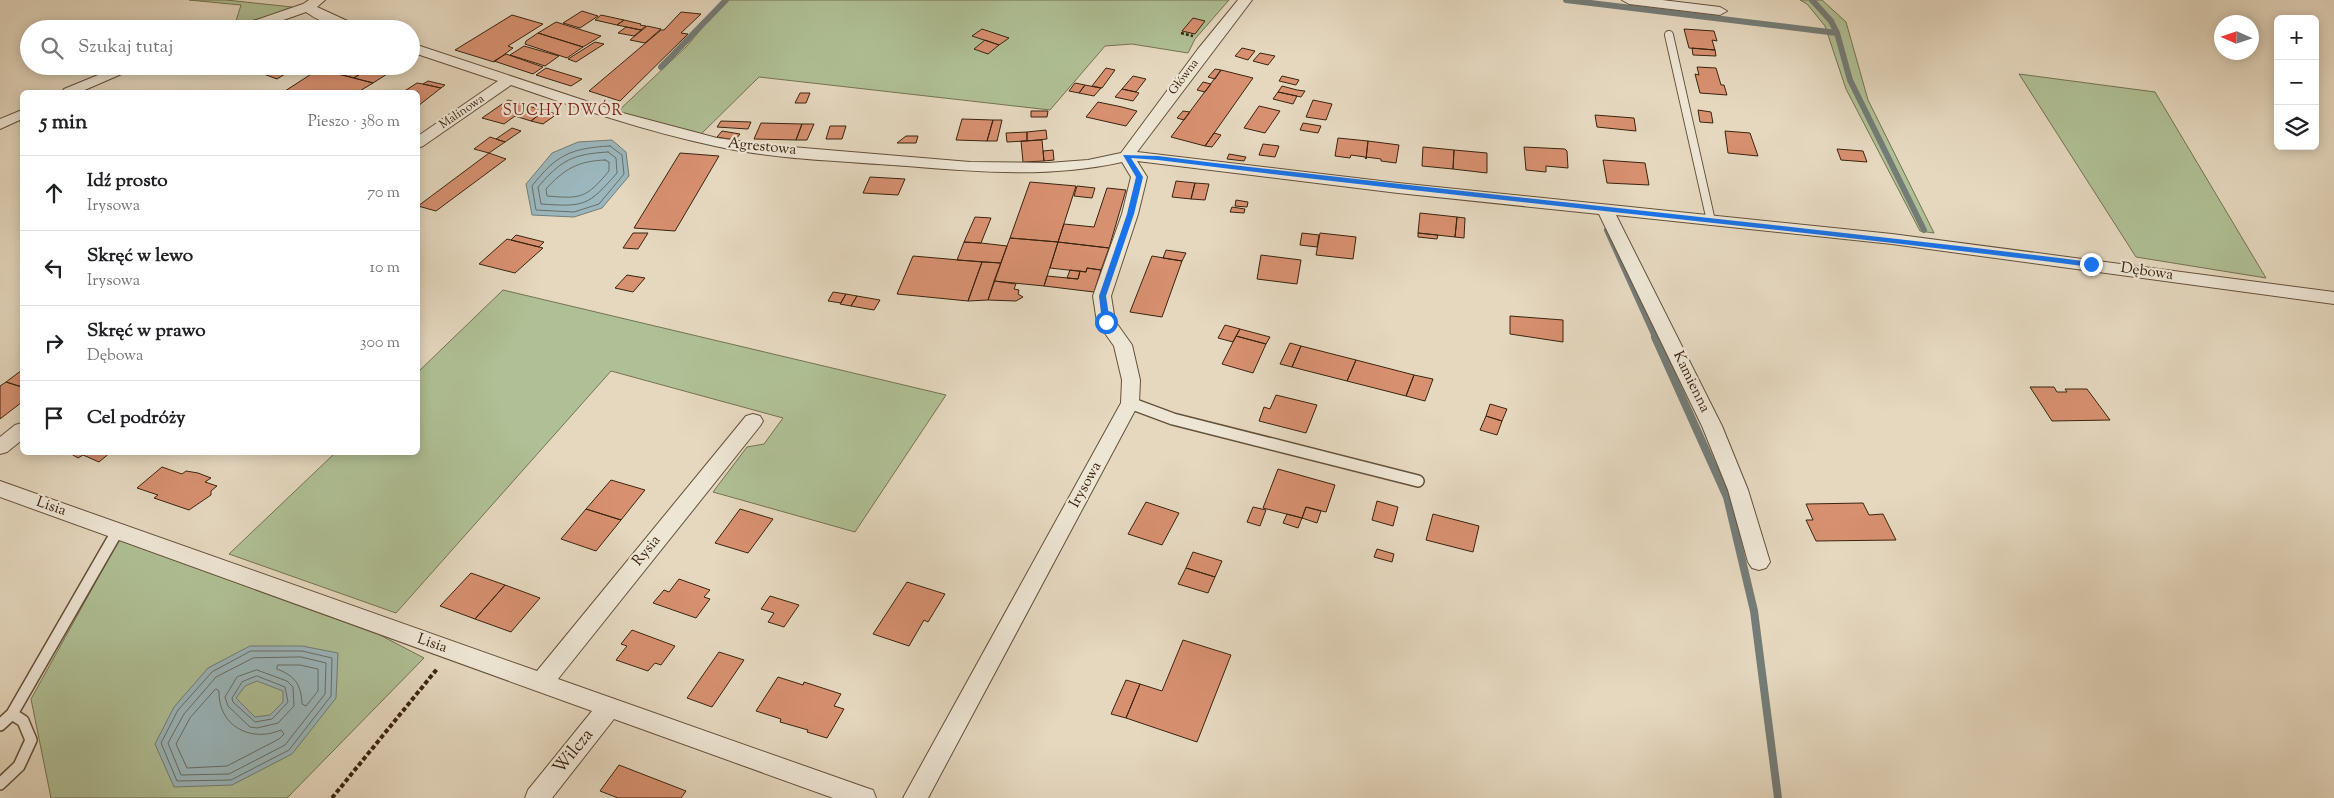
<!DOCTYPE html>
<html lang="pl">
<meta charset="utf-8">
<style>
body{margin:0;font-family:"Sorts Mill Goudy",serif;background:#f6f6f6;color:#202124}
.controls{position:absolute;right:15px;top:15px;display:grid;overflow:hidden;border-radius:8px;box-shadow:0 2px 12px #0003}
.controls button{width:45px;height:45px;display:grid;place-items:center;padding:0;border:0;border-bottom:1px solid #e0e0e0;background:#fff;color:#202124;font:25px sans-serif}
.compass{position:absolute;left:2214px;top:15px;width:45px;height:45px;border-radius:50%;background:#fff;box-shadow:0 2px 12px #0003;rotate:273deg}
.stop{position:absolute;width:15px;height:15px;margin:-11px;border:4px solid #1a73e8;border-radius:50%;background:#fff}
.stop.end{background:#1a73e8;border-color:#fff;box-shadow:0 1px 5px #0008}
.list{margin:0;padding:0;list-style:none}
h2{display:flex;justify-content:space-between;align-items:center;height:65px;margin:0;padding:0 20px;font-size:21px}
h2 small{font-size:16px;font-weight:400;color:#757577}
.list li{display:grid;grid-template-columns:32px 1fr auto;gap:15px;align-items:center;box-sizing:border-box;height:75px;padding:0 20px;border-top:1px solid #e0e0e0}
.list b{display:block;font-size:19px;white-space:nowrap}
.list p{margin:0;font-size:16px;white-space:nowrap;color:#757577}
.list em{font-size:16px;font-style:normal;color:#757577}
.icon{flex:none;width:28px;height:28px;fill:none;stroke:currentColor;stroke-width:2;stroke-linecap:round;stroke-linejoin:round}
.map{position:relative;flex:none;width:2334px;height:798px;overflow:hidden}
.search{position:absolute;background:#fff;box-shadow:0 2px 12px #0003;left:20px;top:20px;width:400px;height:55px;display:flex;align-items:center;gap:12px;box-sizing:border-box;padding:0 18px;border-radius:28px;color:#757577;font-size:19px}
.panel{position:absolute;background:#fff;box-shadow:0 2px 12px #0003;left:20px;top:90px;width:400px;height:365px;border-radius:8px}
.map>svg:first-child{display:block}
</style>
<div class="map">
<svg width="2334" height="798" viewBox="0 0 2334 798">
<rect width="100%" height="100%" fill="#e5d8bf"/>
<filter id="stains"><feTurbulence type="fractalNoise" baseFrequency=".004" numOctaves="4"/><feColorMatrix values="0 0 0 0 .2 0 0 0 0 .09 0 0 0 0 .02 0 0 0 .5 -.17"/></filter>
<radialGradient id="worn" r=".72"><stop offset=".6" stop-color="#630" stop-opacity="0"/><stop offset="1" stop-color="#630" stop-opacity=".3"/></radialGradient>
<path fill="#b0c096" stroke="#757252" d="M189,0H226L292,7L266,17L223,28L236,21L241,5Z
M725,0H1229L1195,39L1188,53L1132,44L1105,46L1050,110L759,77L698,137L614,115L687,46Z
M1800,0H1822L1846,22L1868,100L1934,233L1920,231L1846,89L1825,26L1807,4Z
M2019,74L2155,92L2266,278L2136,257Z
M503,290L946,395L855,532L713,492L747,447L764,444L783,418L611,371L396,613L229,554L335,453L418,452V372Z
M119,540L378,634L424,658L287,798H51L31,699Z"/>
<path fill="#9bb7bd" stroke="#747c77" fill-rule="evenodd" d="M612,140L626,152L629,176L602,208L574,217L532,215L526,184L552,153L578,142Z
M250,646H302L338,653L336,698L292,754L232,785L174,787L155,744L174,707L208,668ZM257,681L283,691V702L270,715L255,717L236,698L245,686Z"/>
<g fill="none" stroke-linecap="round" stroke-linejoin="round">
<path stroke="#6a6e66" stroke-width="1" d="M610,146L622,155L624,174L599,204L574,212L536,210L532,186C556,155 571,148 610,146Z
M608,152L616,158L617,173C588,206 585,207 541,204L538,187C561,160 573,154 608,152Z
M605,160L609,162V171C586,198 582,199 547,196L546,189C564,169 578,161 605,160Z
M251,651H302L332,658L331,696L289,750L231,780L177,781L161,743L178,710L212,672Z
M301,657L326,663L325,694L285,745L229,774L181,775L168,743L184,714L216,677L253,658Z
M278,665H300L318,669V691L306,706L302,704C301,684 295,676 277,669Z
M257,670L287,681L293,687L294,706L278,723L257,728L250,727L228,706L225,697L237,677Z
M257,676L285,687L288,702L272,719L255,722L233,702L232,698L242,682Z
M216,689L219,691C218,726 251,743 281,730L284,734L279,739L227,766L187,768L176,744L190,718Z"/>
<path stroke="#747c77" stroke-width="6" d="M1566,0L1837,33
M1812,0L1831,21L1837,33L1850,80L1924,230
M661,67L726,0
M1607,230L1656,339"/>
<path stroke="#747c77" stroke-width="8" d="M1655,337L1727,497L1754,611L1778,798"/>
</g>
<path fill="#d79070" stroke="#3a240e" d="M582,11L598,16L580,28L563,23Z
M681,12L701,14L681,33L688,34L620,101L589,91L661,30H664Z
M512,15L543,24L508,46L513,48L494,62L455,50Z
M601,15L624,20L617,25L595,20Z
M1193,18L1205,21L1195,34L1182,31Z
M624,20L641,24L640,25L646,26L641,30L617,25Z
M556,22L601,36L583,47L538,33Z
M647,26L661,29L645,43L630,40Z
M626,27L641,30L634,36L618,33Z
M982,29L1009,38L999,45L972,36Z
M1684,29L1714,31L1717,41L1712,40L1715,50L1689,48Z
M538,33L583,47L567,58L525,44L526,41Z
M985,40L999,45L988,54L974,49Z
M595,42L604,44L576,62L568,59Z
M524,46L559,56L545,66L510,55Z
M1242,48L1255,51L1248,60L1235,56Z
M1692,48L1715,50L1716,56L1693,55Z
M1260,53L1275,56L1268,65L1253,61Z
M506,54L543,67L533,74L494,61Z
M274,66H298L277,79L261,73Z
M327,66H331L360,74L354,78L322,70Z
M372,66H386L395,69L373,83L354,78Z
M1697,67L1716,68L1721,85H1724L1727,95L1700,93L1695,74L1699,75Z
M546,68L582,79L571,86L536,75Z
M1106,68L1115,70L1102,88L1092,86Z
M319,69L354,78L373,83L358,92L285,91Z
M1215,69L1221,70L1215,79L1208,77Z
M1221,70L1253,78L1205,146L1171,137Z
M1133,76L1146,79L1136,92L1122,89Z
M1282,76L1299,80L1296,85L1279,81Z
M428,81L445,85L441,88L423,84Z
M1203,82L1211,84L1205,92L1197,90Z
M417,83L423,84L441,88L418,106V92H403Z
M1075,83L1085,85L1079,93L1069,91Z
M1085,85L1100,88H1101L1094,96L1079,93Z
M1282,86L1297,90L1305,91L1301,97L1278,92Z
M1122,89L1136,92L1139,93L1133,101L1115,97Z
M1278,92L1297,96L1293,104L1273,99Z
M800,93H810L806,103H795Z
M508,100L529,106L544,111L531,121L515,116L504,124L482,118Z
M1313,100L1332,104L1326,120L1306,117Z
M1098,102L1122,107L1137,111L1126,126L1086,117Z
M1259,106L1280,111L1265,133L1244,128Z
M1698,110L1711,112L1713,123L1700,122Z
M544,111L557,114L543,124L531,121Z
M1031,111H1048L1047,117H1031Z
M1183,111L1190,112L1184,120L1177,118Z
M1595,115L1634,118L1636,131L1597,127Z
M962,119L993,120L987,141L956,140Z
M993,120H1002L997,141H987Z
M721,121L751,122L748,129L717,127Z
M761,123L802,124L796,140L754,139Z
M1303,123L1321,126L1318,133L1300,130Z
M802,124H814L807,140H796Z
M830,126H846L842,139H826Z
M512,128L521,131L505,142L496,139Z
M1046,130L1047,139L1027,141V132Z
M722,131L740,134L735,140L717,137Z
M1725,131L1750,133L1758,156L1728,153Z
M1027,132V141L1007,142L1006,133Z
M1214,133L1221,135L1212,147L1205,146Z
M906,136H918L916,143H897Z
M490,137L505,142L489,153L474,149Z
M1338,138L1368,141L1366,159L1365,157L1351,155L1350,158L1335,156Z
M1042,140L1044,161L1023,162L1021,141Z
M1368,141L1399,145L1396,163L1381,161V159L1366,157V159Z
M1263,144L1279,146L1275,157L1259,155Z
M1423,147L1454,150L1453,169L1422,166Z
M1524,147L1565,149L1567,151L1568,168L1546,166V172L1526,170Z
M1837,149L1863,151L1867,162L1841,160Z
M1053,150L1054,160L1044,161L1043,151Z
M1454,150L1487,153V173L1453,169Z
M489,153L506,159L436,211L418,206Z
M680,153L719,156L675,231L634,228Z
M1229,154L1246,157L1244,161L1227,159Z
M1603,160L1645,163L1649,185L1607,183Z
M870,177L905,179L898,195L863,193Z
M1176,181L1195,183L1191,199L1172,197Z
M1030,182L1076,186L1058,242L1010,238Z
M1195,183L1209,184L1205,200L1191,199Z
M1077,186L1095,188L1092,198L1074,196Z
M1107,188L1126,190L1109,248L1058,242L1064,224L1094,227Z
M1236,200L1248,202L1247,207L1235,206Z
M1232,207L1245,209L1244,213L1230,212Z
M1420,213L1457,217L1455,237L1418,233Z
M975,217L991,218L981,243L964,242Z
M1457,217L1465,218L1464,238L1455,237Z
M633,233H648L638,249L623,248Z
M1302,233L1319,235L1317,247L1300,245Z
M1320,233L1356,237L1353,259L1316,255Z
M1418,233L1438,235L1437,239L1418,237Z
M516,235L544,242L539,247L511,240Z
M1010,238L1058,242L1044,286L994,281Z
M507,239L543,248L515,273L479,264Z
M964,242L981,243L1007,246L1001,263L957,260Z
M1058,242L1109,248L1101,270L1087,268L1086,272L1050,268Z
M1166,250L1186,253L1182,261L1163,258Z
M1261,255L1301,260L1297,284L1257,279Z
M913,256L982,262L968,301L897,294Z
M1152,256L1182,261L1162,317L1130,312Z
M982,262L1001,263L988,300L968,301Z
M1087,268L1101,270L1094,292L1044,286L1047,276L1078,279L1080,271L1086,272Z
M1070,270L1080,271L1078,279L1067,278Z
M627,275L645,278L633,292L615,288Z
M994,281L1016,284L1014,289L1019,290L1018,294L1023,297L1016,301L988,300Z
M833,292L846,294L841,303L828,301Z
M846,294L857,296L851,306L840,304Z
M857,296L880,300L874,310L851,306Z
M1510,316L1563,320V342L1510,334Z
M1225,325L1240,329L1233,342L1218,338Z
M1240,329L1270,337L1266,344L1236,336Z
M1236,336L1266,344L1253,373L1222,364Z
M1290,343L1301,346L1292,367L1280,364Z
M1301,346L1356,360L1347,381L1292,367Z
M1356,360L1414,375L1406,396L1347,381Z
M22,370V387L6,382Z
M1414,375L1433,379L1425,401L1406,396Z
M6,382L22,387V402L0,419V386Z
M2030,387H2054L2057,392H2067L2065,389H2087L2110,420L2052,421Z
M1276,395L1317,405L1306,433L1259,421L1264,407L1270,409Z
M1490,404L1507,409L1502,421L1486,416Z
M1486,416L1502,421L1497,435L1480,430Z
M68,452H111L99,462L83,455L78,458Z
M162,467L182,474L186,471L198,473L211,478L205,482L217,486L211,491V495L189,510L154,498L158,495L137,488Z
M1278,469L1335,485L1326,512L1306,507L1302,518L1263,508Z
M611,480L645,490L621,520L586,509Z
M1377,501L1398,507L1393,526L1372,520Z
M1146,502L1179,513L1162,545L1128,534Z
M1863,503L1869,515L1883,514L1896,540L1816,541L1806,520H1813L1806,504Z
M1253,507L1266,510L1260,526L1247,522Z
M1306,507L1321,511L1317,523L1302,518Z
M586,509L621,520L596,551L561,539Z
M740,509L773,519L748,553L715,543Z
M1287,514L1302,518L1298,528L1283,523Z
M1433,514L1479,526L1473,552L1426,540Z
M1377,549L1394,554L1392,562L1374,557Z
M1193,552L1222,561L1215,577L1186,568Z
M1186,568L1215,577L1208,593L1178,584Z
M471,573L505,585L475,619L440,606Z
M679,579L710,590L704,597L710,599L696,618L653,603L664,590L669,592Z
M907,582L945,594L928,622L924,620L909,646L873,634Z
M505,585L540,598L511,632L475,619Z
M770,596L799,605L784,627L768,622L774,613L761,609Z
M632,630L675,646L661,665L655,663L648,671L616,660L627,646L621,644Z
M1183,640L1231,655L1197,742L1126,718L1140,684L1162,691Z
M719,652L744,660L712,707L687,698Z
M778,677L803,685L804,682L841,694L834,706L844,709L827,738L807,732L808,730L780,722L781,719L756,711Z
M1126,680L1140,684L1126,718L1111,714Z
M619,765L686,791L681,798H618L600,791Z"/>
<g fill="none" stroke-linecap="round" stroke-linejoin="round">
<g stroke="#65513a" stroke-width="10">
<path id="service-far1" d="M1669,35L1711,221"/>
</g>
<g stroke="#65513a" stroke-width="14">
<path id="service" d="M1130,403L1173,419L1418,481
M0,725L12,714L118,530
M0,784L19,766L31,740L23,721L12,714"/>
</g>
<g stroke="#65513a" stroke-width="2">
<path id="minor" d="M309,0H325L317,7L365,29C344,29 324,25 306,12L258,29H237L239,26L303,4Z
M1238,0H1252L1137,152L1398,183L1892,234L2334,292V304L1892,244L1616,215L1722,426L1748,490L1770,562L1766,568L1759,570L1752,568L1748,562L1728,490L1702,426L1599,214L1398,193L1137,161L1147,177L1138,214L1111,296L1115,321L1132,345L1140,380L1139,403L928,798H903L1121,403L1122,380L1114,346L1097,322L1093,296L1122,214L1131,177L1122,162C1051,178 979,172 907,166C843,161 777,160 715,146C645,131 578,108 511,85L423,146L418,148V136L498,81L411,52V43L619,112L717,138L768,145L970,162L1048,163L1088,160L1121,153L1198,49Z
M1622,0H1662L1720,7L1727,11L1720,15L1629,4Z
M120,66H140L80,92H62L64,89Z
M22,110V119L0,129V119Z
M753,414L760,416L763,421L760,426L558,679L864,787L873,790L876,798H833L614,719L552,798H525L528,790L592,711L0,497V481L537,671L746,416Z
M22,423V440L7,452L0,454V437L15,425Z"/>
</g>
<path stroke="#3a240e" stroke-width="2.5" stroke-dasharray="3 2" stroke-linecap="butt" d="M1181,33L1193,36"/>
<path stroke="#3a240e" stroke-width="4" stroke-dasharray="4.5 2.5" stroke-linecap="butt" d="M332,798L437,669"/>
<use href="#service-far1" stroke="#eee6d5" stroke-width="8"/>
<use href="#service" stroke="#eee6d5" stroke-width="11"/>
<use href="#minor" fill="#eee6d5" fill-rule="evenodd"/>
</g>
<path fill="#1a73e8" d="M1123,155L1158,156C1468,194 1780,223 2091,262L2095,264L2091,267C1780,227 1468,199 1158,160L1131,158L1143,177L1134,214L1106,296L1110,322L1106,324L1102,322L1099,296L1127,214L1136,177Z"/>
<g text-anchor="middle" dominant-baseline="central" stroke-width="4.5" stroke-linejoin="round" paint-order="stroke">
<g font-size="12" fill="#3a240e" stroke="#eee6d5">
<text transform="translate(1184 77) rotate(-53)">Główna</text>
<text transform="translate(462 112) rotate(-34)">Malinowa</text>
</g>
<g font-size="15" letter-spacing="1" fill="#7a1f14" stroke="#eee6d5">
<text x="563" y="111">SUCHY DWÓR</text>
</g>
<g font-size="15" fill="#3a240e" stroke="#eee6d5">
<text transform="translate(762 147) rotate(6)">Agrestowa</text>
<text transform="translate(2147 272) rotate(8)">Dębowa</text>
<text transform="translate(1691 382) rotate(64)">Kamienna</text>
<text transform="translate(1086 485) rotate(-61)">Irysowa</text>
<text transform="translate(51 507) rotate(19)">Lisia</text>
<text transform="translate(647 551) rotate(-51)">Rysia</text>
<text transform="translate(432 644) rotate(19)">Lisia</text>
</g>
<g font-size="18" fill="#3a240e" stroke="#eee6d5">
<text transform="translate(574 752) rotate(-51)">Wilcza</text>
</g>
</g>
<rect width="100%" height="100%" filter="url(#stains)"/>
<rect width="100%" height="100%" fill="url(#worn)"/>
</svg>
<div class="controls">
<button>+</button>
<button>−</button>
<button><svg class="icon" aria-label="layers" viewBox="0 0 24 24"><path d="M12 4l9 5-9 5-9-5zM3 14l9 5 9-5"/></svg></button>
</div>
<svg class="compass" viewBox="-18 -18 36 36"><path d="M0-13l5 13h-10z" fill="#e53935"/><path d="M0 13l5-13h-10z" fill="#757577"/></svg>
<div class="stop" style="left:1106px;top:322px"></div>
<div class="stop end" style="left:2091px;top:264px"></div>
<div class="search"><svg class="icon" aria-label="search" viewBox="0 0 24 24"><circle cx="10" cy="10" r="6"/><path d="M15 15l6 6"/></svg>Szukaj tutaj</div>
<section class="panel">
<h2>5 min<small>Pieszo · 380 m</small></h2>
<ul class="list">
<li><svg class="icon" aria-label="ahead" viewBox="0 0 24 24"><path d="M12 20V5M6 11l6-6 6 6"/></svg><div><b>Idź prosto</b><p>Irysowa</p></div><em>70 m</em></li>
<li><svg class="icon" aria-label="left" viewBox="0 0 24 24"><path d="M17 20v-9H6M10 6l-5 5 5 5"/></svg><div><b>Skręć w lewo</b><p>Irysowa</p></div><em>10 m</em></li>
<li><svg class="icon" aria-label="right" viewBox="0 0 24 24"><path d="M7 20v-9h11M14 6l5 5-5 5"/></svg><div><b>Skręć w prawo</b><p>Dębowa</p></div><em>300 m</em></li>
<li><svg class="icon" aria-label="arrive" viewBox="0 0 24 24"><path d="M6 21V4h12l-3 4 3 4H6"/></svg><div><b>Cel podróży</b></div></li>
</ul>
</section>
</div>
